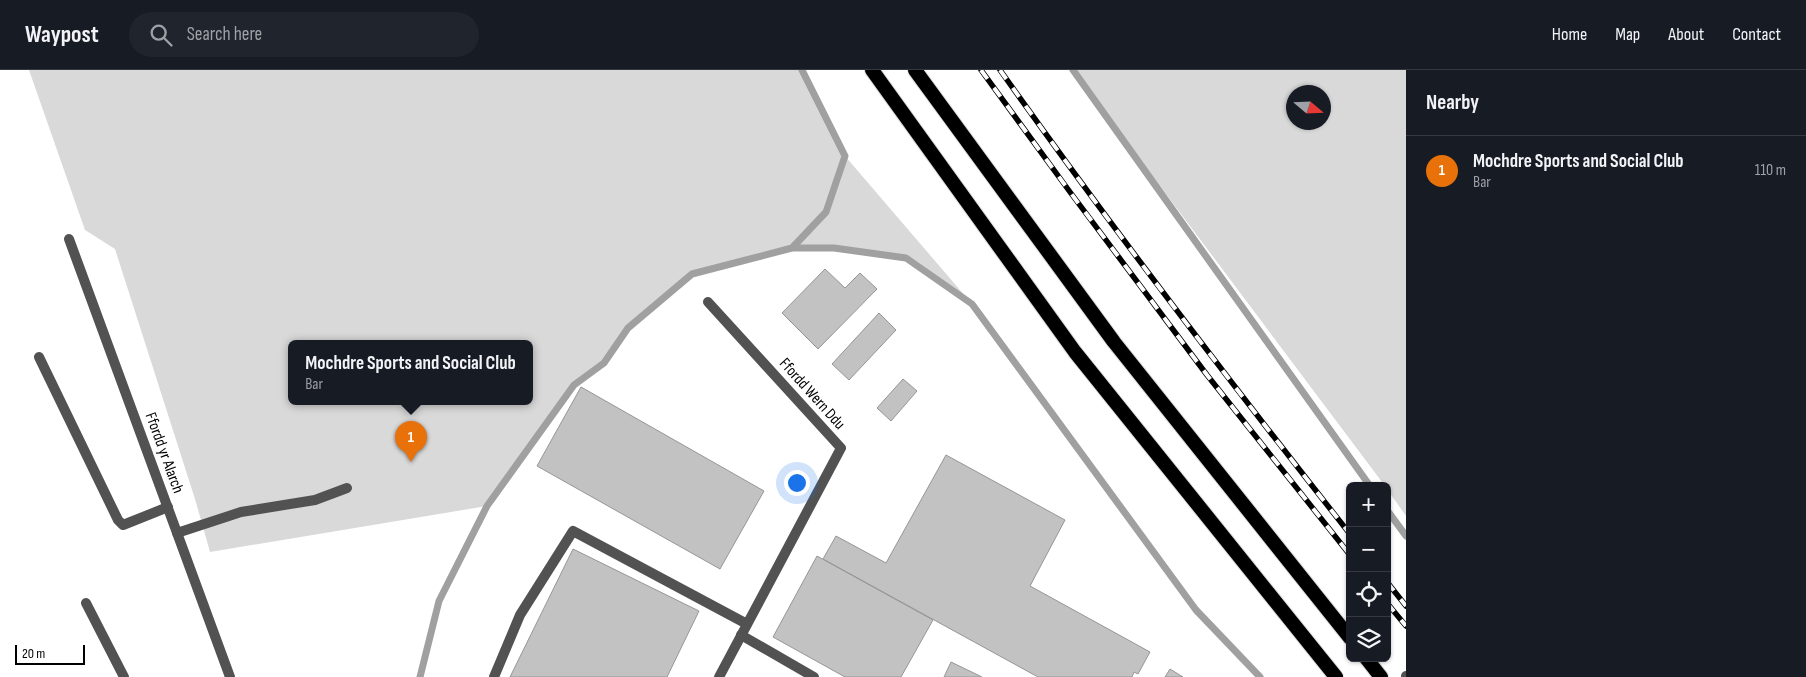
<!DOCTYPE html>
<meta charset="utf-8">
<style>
body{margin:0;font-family:"Sofia Sans Condensed",sans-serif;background:#20242c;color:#f1f3f6}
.controls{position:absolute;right:15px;bottom:15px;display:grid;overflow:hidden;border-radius:8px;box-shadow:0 1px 4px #0004}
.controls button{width:45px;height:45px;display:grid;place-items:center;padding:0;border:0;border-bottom:1px solid #363941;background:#171b24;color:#f1f3f6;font:25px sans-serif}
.compass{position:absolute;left:1286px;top:15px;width:45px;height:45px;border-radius:50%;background:#171b24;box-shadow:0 1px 4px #0004;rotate:109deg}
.scale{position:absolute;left:15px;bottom:12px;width:70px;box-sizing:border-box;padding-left:5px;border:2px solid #000;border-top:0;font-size:14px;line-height:18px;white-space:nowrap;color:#000;-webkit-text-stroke:4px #fff;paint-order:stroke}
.you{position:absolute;left:796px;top:412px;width:18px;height:18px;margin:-12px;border:4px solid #fff;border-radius:50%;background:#1a73e8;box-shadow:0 0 0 8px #1a73e833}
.badge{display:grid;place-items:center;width:32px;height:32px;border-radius:50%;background:#858687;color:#fff;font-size:16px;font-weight:700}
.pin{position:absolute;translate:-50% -41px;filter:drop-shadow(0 1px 2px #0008)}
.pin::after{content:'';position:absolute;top:26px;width:18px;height:15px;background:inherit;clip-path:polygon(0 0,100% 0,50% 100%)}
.popup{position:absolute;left:288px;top:270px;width:245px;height:65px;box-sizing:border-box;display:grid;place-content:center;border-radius:8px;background:#171b24;filter:drop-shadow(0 1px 4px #0005);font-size:16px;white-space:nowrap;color:#9ea1a6}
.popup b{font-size:19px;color:#f1f3f6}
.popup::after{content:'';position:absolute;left:50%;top:100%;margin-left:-10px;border:10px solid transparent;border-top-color:#171b24}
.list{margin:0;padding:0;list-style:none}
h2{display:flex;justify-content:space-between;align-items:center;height:65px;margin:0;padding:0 20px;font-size:21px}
h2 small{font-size:16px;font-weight:400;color:#9ea1a6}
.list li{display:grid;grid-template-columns:32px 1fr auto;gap:15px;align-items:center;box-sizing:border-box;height:70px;padding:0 20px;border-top:1px solid #363941}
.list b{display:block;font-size:19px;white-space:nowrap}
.list p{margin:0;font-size:16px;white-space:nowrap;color:#9ea1a6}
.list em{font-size:16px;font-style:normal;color:#9ea1a6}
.icon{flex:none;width:28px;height:28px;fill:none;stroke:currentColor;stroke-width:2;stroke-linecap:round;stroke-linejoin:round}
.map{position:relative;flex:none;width:1406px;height:607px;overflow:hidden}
header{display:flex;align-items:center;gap:30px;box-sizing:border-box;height:70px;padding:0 25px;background:#171b24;border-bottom:1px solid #363941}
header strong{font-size:24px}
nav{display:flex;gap:28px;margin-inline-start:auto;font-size:18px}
.search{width:350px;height:45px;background:#20242c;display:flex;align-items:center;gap:12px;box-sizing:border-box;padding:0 18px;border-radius:28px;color:#9ea1a6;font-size:19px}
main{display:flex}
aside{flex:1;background:#171b24}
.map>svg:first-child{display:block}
</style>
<header>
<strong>Waypost</strong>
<div class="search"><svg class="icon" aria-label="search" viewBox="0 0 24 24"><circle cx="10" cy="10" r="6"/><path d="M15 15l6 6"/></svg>Search here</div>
<nav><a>Home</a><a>Map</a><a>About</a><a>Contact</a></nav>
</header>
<main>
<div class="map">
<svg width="1406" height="607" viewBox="0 0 1406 607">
<rect width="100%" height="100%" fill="#fff"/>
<path fill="#d9d9d9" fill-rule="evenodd" d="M29,0H802L845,86L972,234L906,188L834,178H792L692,204L628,258L604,293L574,315L487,436L210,482L195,429L115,179L85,160ZM292,273H530V331H292Z
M1073,0H1406V446L1387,419V416H1385ZM1324,22V52H1294V22Z"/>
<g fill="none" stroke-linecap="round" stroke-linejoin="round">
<path stroke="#a0a0a0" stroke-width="7" d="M1073,0L1370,416
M792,178L826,142L845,86L802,0
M1387,440L1406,466
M420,607L439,531L487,436L574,315L604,293L628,258L692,204L792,178H834L906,188L972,234L1196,540L1260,607"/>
</g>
<path fill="#c2c2c2" stroke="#969696" d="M825,199L845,218L860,203L877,219L818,279L782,243Z
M879,243L896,260L849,310L832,294Z
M903,309L917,321L891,351L877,338Z
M581,317L764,421L720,499L537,396Z
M946,385L1065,450L1030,516L1150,582L1138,604L1134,602L1132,607H1038L823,489L836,466L886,493Z
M573,479L699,541L667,607H510Z
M817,486L933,550L901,607H845L773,567Z
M951,592L982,607H944Z
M1170,599L1183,607H1165Z"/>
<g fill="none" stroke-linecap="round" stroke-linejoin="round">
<g stroke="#dbdbdb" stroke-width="16">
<path id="trunk" d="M872,0L1075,282L1336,607
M915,0L1114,272L1350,568
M1366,588L1381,607"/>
</g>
<path stroke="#525252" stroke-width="10" d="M39,287L118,450L123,455L168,437
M177,463L241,442L315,430L347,418
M86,533L124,607
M741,565L814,607
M494,607L520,545L573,461L747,554"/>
<path stroke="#525252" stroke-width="10" d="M69,169L230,607
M708,232L841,378L719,607
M1406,607V606"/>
<use href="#trunk" stroke="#000" stroke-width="14"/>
<g stroke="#000" stroke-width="5.5">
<path id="rail" d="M981,0L1070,122L1207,305L1350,485
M1000,0C1112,158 1230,312 1350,464
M1387,512L1406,536
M1387,533L1406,556"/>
</g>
<use href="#rail" stroke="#fff" stroke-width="4" stroke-dasharray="11" stroke-linecap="butt"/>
</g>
<g text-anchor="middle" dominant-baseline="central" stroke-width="5" stroke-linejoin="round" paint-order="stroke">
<g font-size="16" fill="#000" stroke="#fff">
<text transform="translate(812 324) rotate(48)">Ffordd Wern Ddu</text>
<text transform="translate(164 383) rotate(70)">Ffordd yr Alarch</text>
</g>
</g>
</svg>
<div class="controls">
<button>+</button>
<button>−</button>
<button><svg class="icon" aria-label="locate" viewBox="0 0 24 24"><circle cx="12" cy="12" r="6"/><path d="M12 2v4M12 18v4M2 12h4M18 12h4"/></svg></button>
<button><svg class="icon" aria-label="layers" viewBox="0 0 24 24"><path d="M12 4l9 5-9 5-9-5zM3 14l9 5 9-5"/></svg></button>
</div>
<svg class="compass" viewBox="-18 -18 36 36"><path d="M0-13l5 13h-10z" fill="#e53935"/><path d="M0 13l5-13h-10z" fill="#9ea1a6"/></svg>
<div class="scale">20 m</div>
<div class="you"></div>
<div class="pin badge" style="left:411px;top:392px;background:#e8710a">1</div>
<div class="popup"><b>Mochdre Sports and Social Club</b>Bar</div>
</div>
<aside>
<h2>Nearby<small></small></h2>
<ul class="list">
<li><span class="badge" style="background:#e8710a">1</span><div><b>Mochdre Sports and Social Club</b><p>Bar</p></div><em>110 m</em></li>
</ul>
</aside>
</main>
